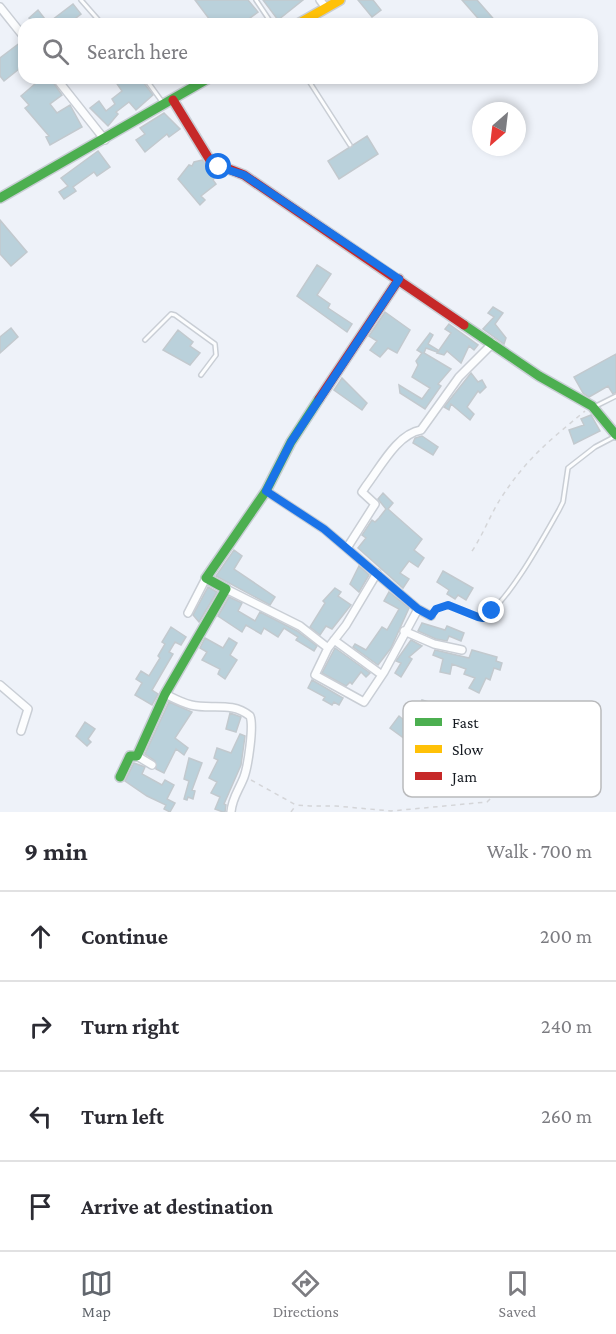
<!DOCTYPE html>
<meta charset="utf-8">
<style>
body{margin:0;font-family:"Crimson Pro",serif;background:#f2f2f3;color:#2b2b33}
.compass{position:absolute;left:472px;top:102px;width:54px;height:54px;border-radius:50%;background:#fff;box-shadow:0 3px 9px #0003;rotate:208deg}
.stop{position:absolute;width:18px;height:18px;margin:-14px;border:4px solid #1a73e8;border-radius:50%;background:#fff}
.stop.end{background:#1a73e8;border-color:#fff;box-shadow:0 2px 6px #0008}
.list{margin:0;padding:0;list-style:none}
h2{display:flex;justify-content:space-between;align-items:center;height:78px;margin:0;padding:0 24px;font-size:26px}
h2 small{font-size:20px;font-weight:400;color:#7c7c81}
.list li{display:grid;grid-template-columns:39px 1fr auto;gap:18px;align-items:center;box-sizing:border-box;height:90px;padding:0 24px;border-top:2px solid #e1e1e2}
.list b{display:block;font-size:22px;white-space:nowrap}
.list em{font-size:20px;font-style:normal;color:#7c7c81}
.icon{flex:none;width:33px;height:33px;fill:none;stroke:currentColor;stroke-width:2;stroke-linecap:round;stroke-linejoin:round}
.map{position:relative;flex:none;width:616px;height:812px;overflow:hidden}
.search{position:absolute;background:#fff;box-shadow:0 3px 9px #0003;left:18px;right:18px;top:18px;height:66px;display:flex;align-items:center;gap:15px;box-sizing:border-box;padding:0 21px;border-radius:18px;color:#7c7c81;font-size:22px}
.sheet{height:438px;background:#fff}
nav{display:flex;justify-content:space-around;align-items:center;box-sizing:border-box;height:84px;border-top:2px solid #e1e1e2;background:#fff;font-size:16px;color:#7c7c81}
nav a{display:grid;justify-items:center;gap:3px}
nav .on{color:#61666d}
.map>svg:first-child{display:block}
</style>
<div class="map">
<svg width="616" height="812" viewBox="0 0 616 812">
<rect width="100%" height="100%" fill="#eef2f9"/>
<path fill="#bad1db" stroke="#c2c9ce" stroke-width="1.5" d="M195,0H248L258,12L242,24H213Z
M263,0H303L278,20Z
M358,0H373L381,10L372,17Z
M462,0H477L498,24H483Z
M73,4L81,14L68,24H34L29,18L38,10L48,23Z
M21,42L24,46V65L4,81L0,76V58Z
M32,78H50L62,95L50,104L57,113L70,105L82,127L50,145L46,137L49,136L25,108L29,105L21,96L36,83Z
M119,78H140L153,95L136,110L129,102L116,112L118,114L108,126L90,108L99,101L106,111L115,104L112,99L122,91L115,81Z
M164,113L180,129L169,137L167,134L145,152L136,140L145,134L140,128Z
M367,136L378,154L339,179L328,161Z
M98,151L110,167L97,176L94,172L73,187L76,191L64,199L59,192L68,186L61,178Z
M202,160L216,175L213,180L216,184L201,196L205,200L200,205L178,179L189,165L192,166L194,162Z
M0,220L27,252L11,266L0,254Z
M317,265L331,274L317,295L330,304L328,308L352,324L347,332L297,296Z
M493,307L503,313L495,324L506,338L504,344L483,329L494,317L488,313Z
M385,312L410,330L397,353L388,348L380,357L370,350L377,341L369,336Z
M449,324L478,345L474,350L469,346L461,363L447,351L444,355L437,353L451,333L445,329Z
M11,328L18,337L0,353V337Z
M178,330L193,342L190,346L200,353L190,365L163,350Z
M430,333L433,335L428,344L438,350L437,352L426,348L424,353L451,369L438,384L441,386L425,409L400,393L399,385L422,399L430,388L412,377L418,365L416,361L422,353L417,350Z
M616,354V392L613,394L608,386L589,397L583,393L574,377Z
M471,373L478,382L482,380L486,387L480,393L478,391L467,407L474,414L470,420L451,404L449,410L444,407Z
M342,378L367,403L362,410L334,390Z
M591,415L600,431L574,444L569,430L584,425L581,419Z
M422,436L438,447L433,455L413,443L415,438Z
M383,493L393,503L388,509L422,539L414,550L424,558L418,567L409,561L400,573L409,579L403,588L358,548L366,538L362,535L372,520L375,522L379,518L386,509L378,499Z
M234,550L242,556L234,569L275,597L270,605L216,576Z
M359,566L369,575L359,592L350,584Z
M443,571L473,588L466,600L458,595L455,599L447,594L449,590L437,582Z
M208,587L217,592L199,622L193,615Z
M335,588L341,592L338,596L351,605L332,629L326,626L320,635L310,627L325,603L323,601Z
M389,592L409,608L391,648L378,665L353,647L355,644L366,650L382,627L387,630L399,609L384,601Z
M229,597L242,603L238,611L255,621L260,612L297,631L317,646L314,651L296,640L298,637L284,628L278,637L264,628L261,634L246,625L242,632L218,616Z
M422,623L445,630L447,626L464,633L461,641L449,636L447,641L436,639L418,631Z
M171,627L186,637L181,645L175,642L169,652L173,654L152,690L158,694L152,705L135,695L142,683L136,679L141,671L149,676L160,658L158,656L165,644L162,642Z
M205,638L223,648L229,638L237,643L230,655L237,660L225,679L218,674L220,669L202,660L207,652L200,648Z
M411,640L422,646L409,657L412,659L401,677L395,673L401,663L396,661Z
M335,648L370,673L366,677L361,672L352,684L350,682L346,686L322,673Z
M435,650L469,658L472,650L497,657L496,661L502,663L500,670L494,668L490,680L486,678L479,693L469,688L475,678L464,674L466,669L452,664L450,674L440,672L443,659L433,655Z
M312,680L343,698L339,705L334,702L332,705L323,700L325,697L308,688Z
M422,700L429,702L428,707L446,710V707L460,705L461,715L440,717L435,732L425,729L416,740L409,735L405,739L390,728L399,716L405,721L407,714L419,717Z
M169,702L192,712L175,738L188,748L184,755L176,749L164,773L156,769L155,761L145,754Z
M230,713L241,717L236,732L226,729Z
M85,722L95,729L88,739L91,742L87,746L76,736Z
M240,734L245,736L241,765L224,804L226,805L225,812H223L215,809L220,797L211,793L217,782L209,778L218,760L214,758L217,748L231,753Z
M189,758L202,763L192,790L195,791L193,799L188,797L187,800L184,799L189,781L184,779Z
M134,763L145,767L142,774L162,785L165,780L174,785L167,799L175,803L170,812L164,809L166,805L147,796L125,781Z"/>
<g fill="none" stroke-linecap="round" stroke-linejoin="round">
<g stroke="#c9ced5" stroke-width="6">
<path id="lane" d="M81,0L102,24
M256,0L272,24
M145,78L163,103
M307,78L350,145
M145,340L171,314L175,315L215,344L216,355L201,375
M596,406L616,396
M432,615L439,608L448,605L478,617L483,618C509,601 543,538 559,510L563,502L568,468L595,447L614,437"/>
</g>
<g stroke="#c9ced5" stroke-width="10">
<path id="street" d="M320,0L326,8
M0,7L24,37
M56,78L105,140
M266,491L324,529L418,609L431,616
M347,548L375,504L362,492L366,486C380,468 397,434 421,430L459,377L493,343
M226,589L300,626L328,648L346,625L377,573
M188,613L206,578
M404,631L434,644L462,650
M334,640L382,675
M328,648L315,675L364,702L384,672L418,609
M0,685L28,709L21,731
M165,694C173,698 182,703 191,705C212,710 231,701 250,716C254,726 248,766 244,777C239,790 232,798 231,812
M137,756L152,765"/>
</g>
<g stroke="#c9ced5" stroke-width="12">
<path id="fast" d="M0,198L209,78
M464,325L539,376L592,406L616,435
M120,777L130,756H137L165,694L226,589L206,578L266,491L291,442L319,399"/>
</g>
<g stroke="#c9ced5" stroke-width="12">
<path id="slow" d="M298,24L340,0"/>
</g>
<g stroke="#c9ced5" stroke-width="12">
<path id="jam" d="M173,100L211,162L244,175L464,325
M319,399L399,279"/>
</g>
<path stroke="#d4d5d8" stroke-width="1.5" stroke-dasharray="4.5 4.5" stroke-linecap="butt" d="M472,551C483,535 490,515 501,498C527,458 549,441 585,411
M251,780L296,805L310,806H336L391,811L487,802L491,798C489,782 481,776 479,757
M291,812L296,805"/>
<use href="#lane" stroke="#fcfdfe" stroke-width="3"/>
<use href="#street" stroke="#fcfdfe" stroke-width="7"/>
<use href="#fast" stroke="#4caf50" stroke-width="9"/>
<use href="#slow" stroke="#ffc107" stroke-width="9"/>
<use href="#jam" stroke="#c62828" stroke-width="9"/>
</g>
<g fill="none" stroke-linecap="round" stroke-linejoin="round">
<path stroke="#1a73e8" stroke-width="8" d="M219,167L244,175L399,279L291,442L266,491L324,529L418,609L431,616L436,609L448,605L478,617L483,618L492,611"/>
</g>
<rect x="403" y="701" width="198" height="96" rx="9" fill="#fff" stroke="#b9babc" stroke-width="1.5"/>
<rect x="415" y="718" width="27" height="8" fill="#4caf50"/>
<rect x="415" y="745" width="27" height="8" fill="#ffc107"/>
<rect x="415" y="772" width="27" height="8" fill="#c62828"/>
<g font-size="16" fill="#151a21">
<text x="452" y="728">Fast</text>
<text x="452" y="755">Slow</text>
<text x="452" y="782">Jam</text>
</g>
</svg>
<svg class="compass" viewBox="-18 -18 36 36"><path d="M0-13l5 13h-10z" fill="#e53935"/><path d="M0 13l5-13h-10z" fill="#7c7c81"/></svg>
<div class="stop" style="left:219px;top:167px"></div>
<div class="stop end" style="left:492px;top:611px"></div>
<div class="search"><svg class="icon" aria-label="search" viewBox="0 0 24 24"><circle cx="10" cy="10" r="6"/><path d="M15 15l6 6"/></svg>Search here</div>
</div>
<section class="sheet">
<h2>9 min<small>Walk · 700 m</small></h2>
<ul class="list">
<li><svg class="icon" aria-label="ahead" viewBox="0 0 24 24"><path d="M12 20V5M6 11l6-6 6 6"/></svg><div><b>Continue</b></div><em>200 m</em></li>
<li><svg class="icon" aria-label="right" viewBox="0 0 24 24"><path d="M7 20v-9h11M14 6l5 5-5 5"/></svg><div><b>Turn right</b></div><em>240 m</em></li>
<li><svg class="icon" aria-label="left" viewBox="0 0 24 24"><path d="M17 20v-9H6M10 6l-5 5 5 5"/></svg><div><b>Turn left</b></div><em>260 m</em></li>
<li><svg class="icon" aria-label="arrive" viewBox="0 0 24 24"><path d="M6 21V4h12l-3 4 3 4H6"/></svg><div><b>Arrive at destination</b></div></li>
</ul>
</section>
<nav>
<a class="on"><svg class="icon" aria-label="map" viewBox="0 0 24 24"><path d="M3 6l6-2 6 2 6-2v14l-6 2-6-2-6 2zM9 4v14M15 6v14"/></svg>Map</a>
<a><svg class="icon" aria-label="directions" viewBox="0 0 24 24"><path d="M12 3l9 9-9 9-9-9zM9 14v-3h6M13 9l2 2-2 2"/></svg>Directions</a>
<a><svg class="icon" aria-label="saved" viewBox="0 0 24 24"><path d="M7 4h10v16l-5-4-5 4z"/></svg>Saved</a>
</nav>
